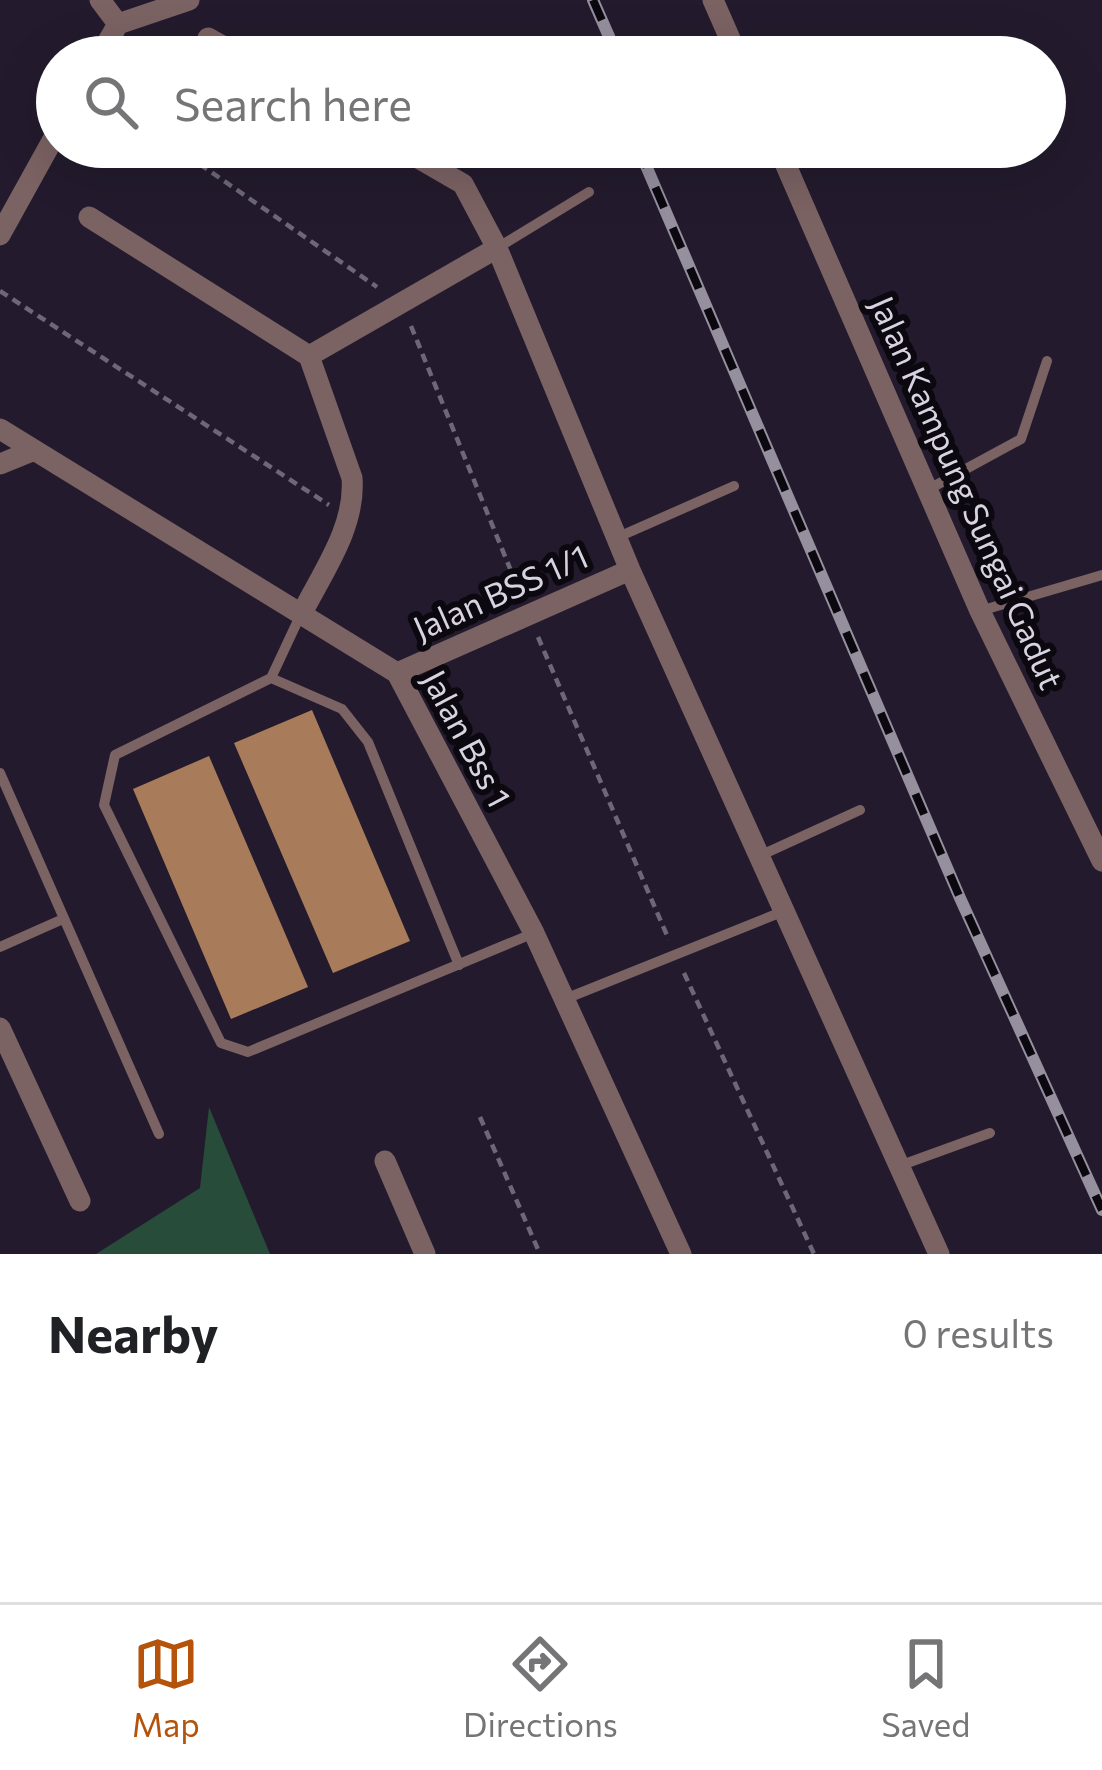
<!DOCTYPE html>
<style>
body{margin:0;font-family:Commissioner,sans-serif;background:#f6f6f6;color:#202124}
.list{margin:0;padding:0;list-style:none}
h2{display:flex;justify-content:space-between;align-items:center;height:156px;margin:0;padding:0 48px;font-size:51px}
h2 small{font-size:39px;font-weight:400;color:#757577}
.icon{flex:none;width:66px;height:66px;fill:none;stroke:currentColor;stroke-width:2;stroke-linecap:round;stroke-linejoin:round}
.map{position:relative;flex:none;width:1102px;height:1254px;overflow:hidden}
.search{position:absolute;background:#fff;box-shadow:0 12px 48px #0002;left:36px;right:36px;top:36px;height:132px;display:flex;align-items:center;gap:30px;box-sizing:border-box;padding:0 42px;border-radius:66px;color:#757577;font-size:45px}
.sheet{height:348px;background:#fff}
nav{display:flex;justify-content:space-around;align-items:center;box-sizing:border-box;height:168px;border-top:3px solid #e0e0e0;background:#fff;font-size:33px;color:#757577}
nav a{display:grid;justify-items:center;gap:6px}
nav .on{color:#b45309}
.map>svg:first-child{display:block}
</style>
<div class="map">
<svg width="1102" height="1254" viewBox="0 0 1102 1254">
<rect width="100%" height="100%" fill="#231b2d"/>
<path fill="#274d3a" d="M209,1107L270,1254H96L200,1188Z"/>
<path fill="#a87c5a" d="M312,710L410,941L333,973L234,743Z
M209,756L308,987L231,1019L133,789Z"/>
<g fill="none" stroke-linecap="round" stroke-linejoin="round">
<path stroke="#6e6777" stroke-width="4.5" stroke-dasharray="9 6" stroke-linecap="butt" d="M175,147L377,287
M0,291L329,505
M411,326L520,593
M538,637L669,940
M684,973L814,1254
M480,1117L540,1254"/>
<path stroke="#7b6263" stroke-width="10" d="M497,248L589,192
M929,489L1021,439L1047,361
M616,538L734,486
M980,611L1102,575
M300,616L271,678L115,755L104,805L221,1043L248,1052L534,933
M271,678L342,709L368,742L459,965
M0,773L159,1134
M759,856L860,810
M0,947L63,919
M565,999L784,911
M899,1166L990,1133"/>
<path stroke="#7b6263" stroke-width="21" d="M100,0L118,24
M713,0L738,57
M208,38L242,57
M99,57L118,24L189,0
M399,147L463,184L497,248L630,570L939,1254
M778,147L980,611L1102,861
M89,217L309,356L352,478C356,527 322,573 301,615
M0,235L57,132
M309,356L497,248
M0,429L397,673L534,933L681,1254
M0,464L32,451
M397,673L630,570
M0,1028L80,1201
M385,1161L425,1254"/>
<g stroke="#958f9e" stroke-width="12">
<path id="rail" d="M593,0L618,57
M638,147L960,898L1102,1210"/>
</g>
<use href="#rail" stroke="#0b080f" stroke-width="8" stroke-dasharray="22" stroke-linecap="butt"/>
</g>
<g text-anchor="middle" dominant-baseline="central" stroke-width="12" stroke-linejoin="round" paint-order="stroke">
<g font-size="33" fill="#d8d3e0" stroke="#0b080f">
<text transform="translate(968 492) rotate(66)">Jalan Kampung Sungai Gadut</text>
<text transform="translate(500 591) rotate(-24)">Jalan BSS 1/1</text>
<text transform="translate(468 738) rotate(62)">Jalan Bss 1</text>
</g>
</g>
</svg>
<div class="search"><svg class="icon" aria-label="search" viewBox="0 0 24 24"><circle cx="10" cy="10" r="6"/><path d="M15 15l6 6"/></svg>Search here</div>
</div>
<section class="sheet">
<h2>Nearby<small>0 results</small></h2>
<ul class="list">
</ul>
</section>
<nav>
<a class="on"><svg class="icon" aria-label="map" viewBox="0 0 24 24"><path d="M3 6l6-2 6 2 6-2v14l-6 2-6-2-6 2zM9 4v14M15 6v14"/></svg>Map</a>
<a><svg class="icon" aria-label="directions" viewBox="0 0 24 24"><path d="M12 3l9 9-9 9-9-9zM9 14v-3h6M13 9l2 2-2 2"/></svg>Directions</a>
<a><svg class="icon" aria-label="saved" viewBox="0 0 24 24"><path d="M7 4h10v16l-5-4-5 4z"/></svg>Saved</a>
</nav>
